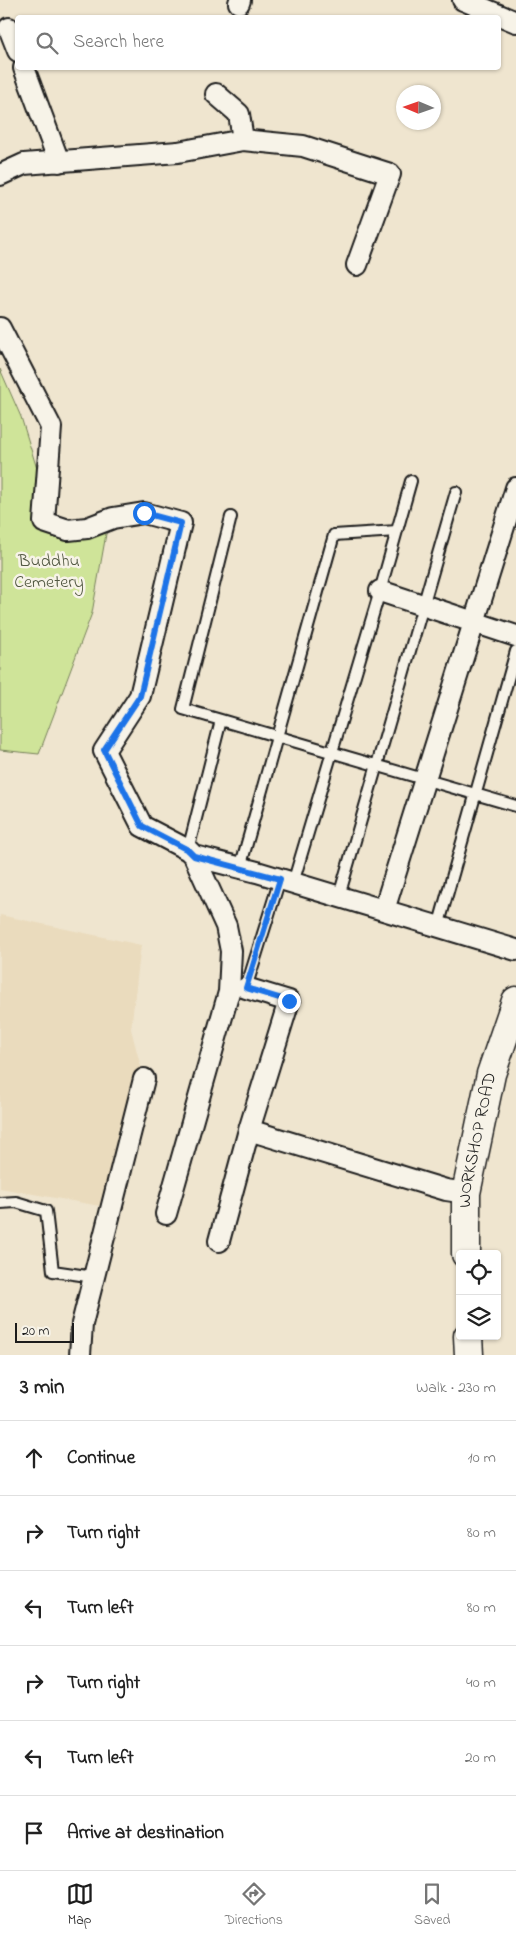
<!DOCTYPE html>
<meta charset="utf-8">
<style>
body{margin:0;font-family:"Indie Flower",sans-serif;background:#f6f6f6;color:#222}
.controls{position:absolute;right:15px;bottom:15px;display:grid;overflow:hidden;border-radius:5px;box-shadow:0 1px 4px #0004}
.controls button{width:45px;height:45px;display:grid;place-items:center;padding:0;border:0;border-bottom:1px solid #e0e0e0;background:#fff;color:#222;font:25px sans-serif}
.compass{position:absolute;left:396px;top:85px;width:45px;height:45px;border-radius:50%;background:#fff;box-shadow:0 1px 4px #0004;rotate:272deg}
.scale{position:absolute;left:15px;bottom:12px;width:59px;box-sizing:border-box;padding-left:5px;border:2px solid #1c1c1c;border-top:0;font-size:14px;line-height:18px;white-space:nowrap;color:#1c1c1c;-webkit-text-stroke:4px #f7f3e8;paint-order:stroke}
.stop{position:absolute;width:15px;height:15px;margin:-11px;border:4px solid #1a73e8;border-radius:50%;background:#fff}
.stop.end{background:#1a73e8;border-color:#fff;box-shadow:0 1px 5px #0008}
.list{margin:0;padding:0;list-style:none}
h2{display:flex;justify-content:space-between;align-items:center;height:65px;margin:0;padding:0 20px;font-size:21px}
h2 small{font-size:16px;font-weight:400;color:#767676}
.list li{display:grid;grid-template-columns:32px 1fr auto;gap:15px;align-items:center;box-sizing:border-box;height:75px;padding:0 20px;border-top:1px solid #e0e0e0}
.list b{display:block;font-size:19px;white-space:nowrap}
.list em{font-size:16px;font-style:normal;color:#767676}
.icon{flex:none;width:28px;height:28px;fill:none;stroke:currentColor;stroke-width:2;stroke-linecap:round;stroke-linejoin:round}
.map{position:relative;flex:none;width:516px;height:1355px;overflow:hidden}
.search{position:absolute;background:#fff;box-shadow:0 1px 4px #0004;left:15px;right:15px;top:15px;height:55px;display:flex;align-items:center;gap:12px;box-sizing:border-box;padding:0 18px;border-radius:5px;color:#767676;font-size:19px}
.sheet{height:515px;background:#fff}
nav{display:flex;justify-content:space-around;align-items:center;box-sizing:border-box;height:70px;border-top:1px solid #e0e0e0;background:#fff;font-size:14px;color:#767676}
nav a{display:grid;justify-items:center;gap:2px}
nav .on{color:#1c1c1c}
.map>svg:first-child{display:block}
</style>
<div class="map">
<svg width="516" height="1355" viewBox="0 0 516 1355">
<rect width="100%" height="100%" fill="#efe5cf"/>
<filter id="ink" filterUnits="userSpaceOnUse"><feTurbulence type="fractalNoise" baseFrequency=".02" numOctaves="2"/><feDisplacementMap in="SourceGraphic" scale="10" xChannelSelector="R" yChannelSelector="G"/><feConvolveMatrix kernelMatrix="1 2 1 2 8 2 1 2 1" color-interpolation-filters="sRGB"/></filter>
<g filter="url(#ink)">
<path fill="#eadbbd" d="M0,915L141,945L131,1029L144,1079L111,1208L0,1188Z"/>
<path fill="#cfe499" stroke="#76805a" d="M0,369L21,417L54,524L109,517L92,613L39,754L0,750Z"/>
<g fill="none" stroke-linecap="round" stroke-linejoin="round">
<g stroke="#1c1c1c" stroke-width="14">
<path id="service" d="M221,720L516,806
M188,850L221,720L183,709L231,517
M240,868L334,535L397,531
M293,883L380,591L411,481
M339,896L456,492
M438,927L516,651
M246,988L280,879
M0,1203L16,1202L46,1211L53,1271L94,1277"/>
</g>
<g stroke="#1c1c1c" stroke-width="24">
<path id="minor" d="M463,0L516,22
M239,3L240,0
M9,28L18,51
M24,68L59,162
M216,94L239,114L243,140
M0,175L24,164L178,152L243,140L303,146L390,174L357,265
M0,328L51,427L44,522L68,530L87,528L113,518L144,513L181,523L140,696L104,751L142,826L188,850L194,856L257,872L516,950
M380,591L516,636
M384,910L516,488
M249,1130L446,1190L466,1193
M166,1214L229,992L231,951L226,926L194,856
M219,1241L249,1130L289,1001L246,988
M80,1355L82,1324L144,1079"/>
</g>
<g stroke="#1c1c1c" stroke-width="31">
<g id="secondary">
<path id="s1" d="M466,1254V1193L491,1074L516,1001"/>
<path d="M468,1336L469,1355"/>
</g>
</g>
<use href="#service" stroke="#f7f3e8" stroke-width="10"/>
<use href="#minor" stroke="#f7f3e8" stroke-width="20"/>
<use href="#secondary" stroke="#f7f3e8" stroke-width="28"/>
</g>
</g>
<g fill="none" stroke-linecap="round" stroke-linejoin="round" filter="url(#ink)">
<path stroke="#1a73e8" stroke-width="6" d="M144,513L181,523L140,696L104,750L142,826L188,850L194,856L280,879L246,988L289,1001"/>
</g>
<g text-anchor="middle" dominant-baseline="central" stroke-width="5" stroke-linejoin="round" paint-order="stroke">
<g font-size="18" fill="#525842" stroke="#f7f3e8">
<text x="49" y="562">Buddhu<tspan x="49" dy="21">Cemetery</tspan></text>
</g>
<g font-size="18" fill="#1c1c1c" stroke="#f7f3e8">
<text stroke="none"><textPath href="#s1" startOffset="115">WORKSHOP ROAD</textPath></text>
</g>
</g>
</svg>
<div class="controls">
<button><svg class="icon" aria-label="locate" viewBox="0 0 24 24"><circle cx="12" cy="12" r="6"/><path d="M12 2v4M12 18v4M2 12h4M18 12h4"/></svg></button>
<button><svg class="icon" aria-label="layers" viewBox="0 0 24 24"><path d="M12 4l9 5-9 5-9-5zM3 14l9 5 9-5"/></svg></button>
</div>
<svg class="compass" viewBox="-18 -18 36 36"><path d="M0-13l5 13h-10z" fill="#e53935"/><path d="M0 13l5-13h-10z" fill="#767676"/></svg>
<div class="scale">20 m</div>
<div class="stop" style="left:144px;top:513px"></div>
<div class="stop end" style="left:289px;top:1001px"></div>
<div class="search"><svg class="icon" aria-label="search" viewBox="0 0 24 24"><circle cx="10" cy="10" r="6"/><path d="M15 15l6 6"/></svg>Search here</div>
</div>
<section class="sheet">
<h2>3 min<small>Walk · 230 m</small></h2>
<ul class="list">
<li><svg class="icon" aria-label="ahead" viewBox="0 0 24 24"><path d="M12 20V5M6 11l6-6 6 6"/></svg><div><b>Continue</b></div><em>10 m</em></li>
<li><svg class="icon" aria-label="right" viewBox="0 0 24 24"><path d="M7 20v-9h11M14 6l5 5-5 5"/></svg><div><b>Turn right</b></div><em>80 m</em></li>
<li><svg class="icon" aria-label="left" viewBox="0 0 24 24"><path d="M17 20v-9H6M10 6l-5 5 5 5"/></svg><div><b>Turn left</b></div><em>80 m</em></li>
<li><svg class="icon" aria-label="right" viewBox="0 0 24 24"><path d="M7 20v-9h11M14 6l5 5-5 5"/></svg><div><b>Turn right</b></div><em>40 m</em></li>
<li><svg class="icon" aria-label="left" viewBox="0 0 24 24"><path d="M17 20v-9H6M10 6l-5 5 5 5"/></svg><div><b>Turn left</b></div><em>20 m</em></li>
<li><svg class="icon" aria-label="arrive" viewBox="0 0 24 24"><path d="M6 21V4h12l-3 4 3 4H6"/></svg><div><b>Arrive at destination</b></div></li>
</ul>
</section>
<nav>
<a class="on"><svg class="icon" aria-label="map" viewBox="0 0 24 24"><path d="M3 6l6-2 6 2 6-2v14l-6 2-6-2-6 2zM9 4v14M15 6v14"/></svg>Map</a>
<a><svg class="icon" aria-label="directions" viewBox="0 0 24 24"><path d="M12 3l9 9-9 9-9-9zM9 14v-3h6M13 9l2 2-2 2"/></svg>Directions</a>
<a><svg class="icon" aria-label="saved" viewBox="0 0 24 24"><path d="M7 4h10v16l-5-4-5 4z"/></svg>Saved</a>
</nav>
